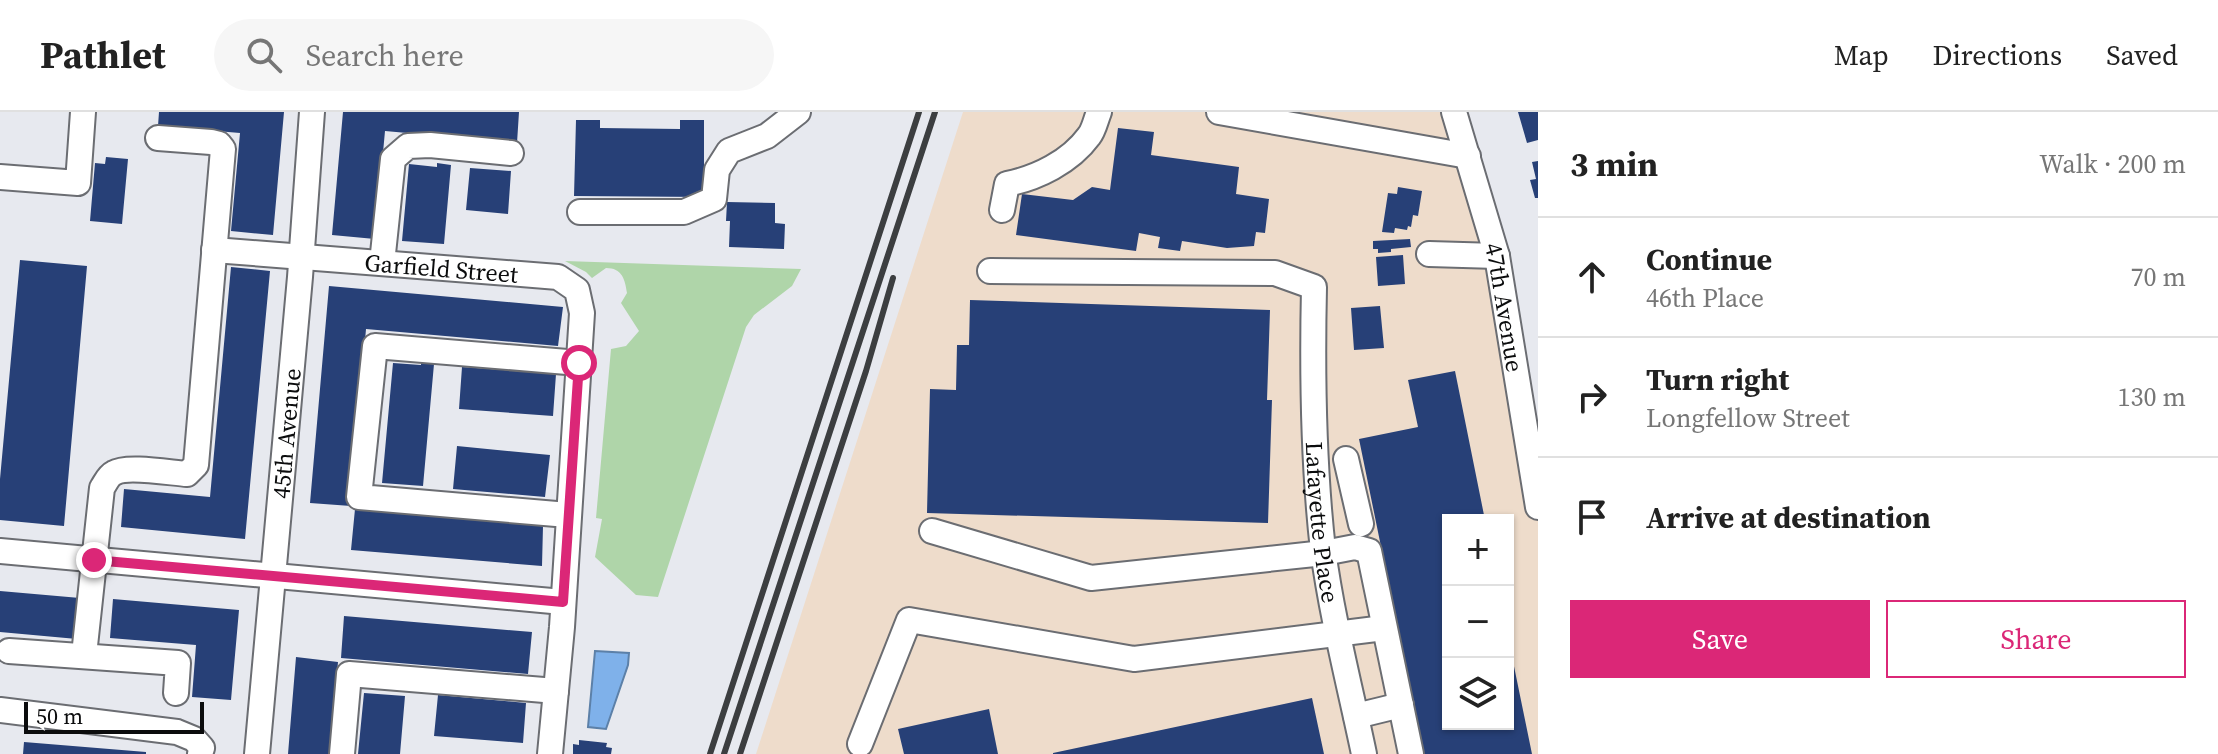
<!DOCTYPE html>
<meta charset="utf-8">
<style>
body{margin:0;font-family:"Source Serif 4",serif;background:#f6f6f6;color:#222}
.controls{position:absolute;right:24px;bottom:24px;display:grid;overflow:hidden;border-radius:0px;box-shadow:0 2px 6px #0004}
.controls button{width:72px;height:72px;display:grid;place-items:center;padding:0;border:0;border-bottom:2px solid #e0e0e0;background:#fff;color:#222;font:40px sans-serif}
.scale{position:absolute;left:24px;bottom:20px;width:180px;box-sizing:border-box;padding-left:8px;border:4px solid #0b0c0d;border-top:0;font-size:22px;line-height:28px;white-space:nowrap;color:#0b0c0d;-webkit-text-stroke:6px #fff;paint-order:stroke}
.stop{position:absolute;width:24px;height:24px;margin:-18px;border:6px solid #db2777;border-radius:50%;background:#fff}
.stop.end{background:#db2777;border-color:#fff;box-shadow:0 2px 8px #0008}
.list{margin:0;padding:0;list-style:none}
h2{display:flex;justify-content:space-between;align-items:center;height:104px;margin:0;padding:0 32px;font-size:34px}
h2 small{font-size:26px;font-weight:400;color:#767676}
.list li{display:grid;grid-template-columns:52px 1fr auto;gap:24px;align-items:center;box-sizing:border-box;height:120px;padding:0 32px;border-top:2px solid #e0e0e0}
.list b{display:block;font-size:30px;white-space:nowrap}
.list p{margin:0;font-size:26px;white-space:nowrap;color:#767676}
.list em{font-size:26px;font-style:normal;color:#767676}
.actions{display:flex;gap:16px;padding:24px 32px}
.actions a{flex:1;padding:18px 0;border:2px solid #db2777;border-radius:0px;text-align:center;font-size:28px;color:#db2777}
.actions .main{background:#db2777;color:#fff}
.icon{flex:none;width:44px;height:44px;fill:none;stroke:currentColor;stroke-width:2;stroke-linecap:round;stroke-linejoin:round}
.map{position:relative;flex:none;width:1538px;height:642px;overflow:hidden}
header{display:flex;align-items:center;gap:48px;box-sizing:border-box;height:112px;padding:0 40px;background:#fff;border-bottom:2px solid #e0e0e0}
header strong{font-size:38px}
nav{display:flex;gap:44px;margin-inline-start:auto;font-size:28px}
.search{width:560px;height:72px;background:#f6f6f6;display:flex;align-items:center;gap:20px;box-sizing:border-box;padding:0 28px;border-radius:44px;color:#767676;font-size:30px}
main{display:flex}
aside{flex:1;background:#fff}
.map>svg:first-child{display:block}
</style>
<header>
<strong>Pathlet</strong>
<div class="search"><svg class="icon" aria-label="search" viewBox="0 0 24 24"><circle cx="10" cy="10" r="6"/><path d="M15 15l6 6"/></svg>Search here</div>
<nav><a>Map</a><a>Directions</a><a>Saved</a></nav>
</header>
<main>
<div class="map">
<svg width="1538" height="642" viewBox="0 0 1538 642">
<rect width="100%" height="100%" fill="#e7e9ef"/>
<path fill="#eedccb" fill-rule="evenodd" d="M963,0H1454L1538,396V642H756ZM1448,408H1508V612H1448Z"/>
<path fill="#afd5a9" d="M565,149L801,157L792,174L754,203L746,215L658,485L636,483L595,445L602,407L596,406L611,237L626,234L639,219L621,191L627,181C625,167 622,156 606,156L592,166L586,160Z"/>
<path fill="#7fb1ea" stroke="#5c80a8" stroke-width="2" d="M595,539L629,541L628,553L606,617L588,615Z"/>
<path fill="#274077" d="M159,0H284L273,123L231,119L240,21L158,14Z
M343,0H519L517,31L385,19L375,127L332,123Z
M1518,0H1538V28L1527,31Z
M576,8H600V16L680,17V8H704V85L574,84Z
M1118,16L1154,20L1151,43L1239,55L1236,82L1269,87L1265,121L1256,120L1254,134L1227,136L1182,129L1180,139L1158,136L1160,125L1139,121L1136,139L1016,123L1022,82L1073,88L1092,75L1110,78Z
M106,45L128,47L122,112L90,109L95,51L105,52Z
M1538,49V86H1535L1530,68L1536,67L1532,50Z
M437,51L451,53L444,132L402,129L409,52L437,55Z
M470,56L511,59L508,102L466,98Z
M1398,75L1422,79L1418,104L1413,103L1411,115L1408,114L1407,118L1395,116L1394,121L1382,120L1388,81L1397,82Z
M727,90L775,91V111L785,112L784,137L729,135L730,109H726Z
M1410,127L1411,135L1391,137V140L1378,141V137H1373V129Z
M1403,143L1405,172L1378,174L1376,145Z
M20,148L87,154L64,414L0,408V367Z
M231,155L270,159L245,427L121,415L124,377L210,385Z
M329,174L563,195L558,234L366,217L351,394L310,391Z
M970,188L1270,198L1267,288H1272L1268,411L927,401L930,277L956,278L957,233H969Z
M1380,194L1384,236L1354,238L1351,196Z
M421,250L434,252L423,374L382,371L393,251L421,253Z
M462,255L556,262L553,304L459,297Z
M1455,259L1485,408H1448V612H1508L1509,530L1532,642H1423L1377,415L1359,327L1418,315L1408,268Z
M457,334L550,343L545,385L453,377Z
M355,397L543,414L542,454L351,438Z
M0,479L80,486L77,527L0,520Z
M113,487L239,498L231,588L192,585L196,533L110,526Z
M344,504L532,520L528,562L341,546Z
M296,545L338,550L330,642H288Z
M364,581L405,584L400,642H358Z
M438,583L526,591L523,631L434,624Z
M1312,586L1324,642H1053V641Z
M989,597L998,642H904L898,617Z
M579,628L607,631L606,635L612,636L611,642H573V632L579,633Z
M24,630L146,640V642H23Z"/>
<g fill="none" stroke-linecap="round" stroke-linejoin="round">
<g stroke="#6b6d72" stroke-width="28">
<g id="minor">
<path d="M1219,0L1468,44"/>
<path id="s1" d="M1454,0L1497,144L1538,395"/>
<path d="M0,65L78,71L83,0"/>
<path d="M1002,98L1007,72C1037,66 1070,50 1089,24C1094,18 1096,7 1099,0"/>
<path d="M580,100H684L714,87L717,58L729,39L767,24L798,0"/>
<path id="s2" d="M214,138L558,165L577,178L582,201L562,515L550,642"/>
<path d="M1429,142L1497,144"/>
<path d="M382,151L393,47L408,34L430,33L511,41"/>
<path id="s3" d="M990,159L1275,161L1314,175C1312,263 1313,350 1323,438C1332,506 1350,575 1364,642"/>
<path d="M1346,347L1361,412"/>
<path d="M568,403L359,385L375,234L579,251"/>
<path d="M932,419L1091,466L1324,441L1355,435L1369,439L1411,642"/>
<path d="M0,439L563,490"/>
<path d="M9,539L178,551L176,581"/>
<path d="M84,543L102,376C106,370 108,364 114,361C127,353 171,361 187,362L196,353L223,37L219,32L211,30L158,26"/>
<path d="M0,598L177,620L194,627L202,636L200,642"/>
<path d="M1356,604L1401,593"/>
<path d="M860,632L909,508L1134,547L1384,516"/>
<path id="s4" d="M257,642L300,165L312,0"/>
<path d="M342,642L349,562L556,579"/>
</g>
</g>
<use href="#minor" stroke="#fff" stroke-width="24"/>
<path stroke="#3c3e40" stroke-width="6" d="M710,642L919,0
M724,642L935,0
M740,642L866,259L893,166"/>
</g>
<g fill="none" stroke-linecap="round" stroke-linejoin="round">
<path stroke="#db2777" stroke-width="10" d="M94,448L563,490L579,251"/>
</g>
<g text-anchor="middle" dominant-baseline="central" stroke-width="8" stroke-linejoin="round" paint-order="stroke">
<g font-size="24" fill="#0b0c0d" stroke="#fff">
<text stroke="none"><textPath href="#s2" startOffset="228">Garfield Street</textPath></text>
<text stroke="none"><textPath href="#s1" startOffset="202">47th Avenue</textPath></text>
<text stroke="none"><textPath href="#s4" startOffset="322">45th Avenue</textPath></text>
<text stroke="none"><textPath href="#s3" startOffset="562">Lafayette Place</textPath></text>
</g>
</g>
</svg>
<div class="controls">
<button>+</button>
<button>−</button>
<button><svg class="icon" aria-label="layers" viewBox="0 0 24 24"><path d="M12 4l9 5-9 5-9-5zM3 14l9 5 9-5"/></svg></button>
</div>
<div class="scale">50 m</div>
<div class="stop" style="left:579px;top:251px"></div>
<div class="stop end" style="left:94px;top:448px"></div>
</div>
<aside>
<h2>3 min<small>Walk · 200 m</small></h2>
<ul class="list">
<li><svg class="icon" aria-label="ahead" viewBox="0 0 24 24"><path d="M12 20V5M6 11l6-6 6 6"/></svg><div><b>Continue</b><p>46th Place</p></div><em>70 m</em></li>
<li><svg class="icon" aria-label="right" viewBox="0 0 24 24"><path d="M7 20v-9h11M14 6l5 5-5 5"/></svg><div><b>Turn right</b><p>Longfellow Street</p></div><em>130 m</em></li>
<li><svg class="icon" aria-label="arrive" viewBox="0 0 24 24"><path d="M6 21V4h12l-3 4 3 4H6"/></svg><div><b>Arrive at destination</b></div></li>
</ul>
<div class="actions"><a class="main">Save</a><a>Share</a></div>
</aside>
</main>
